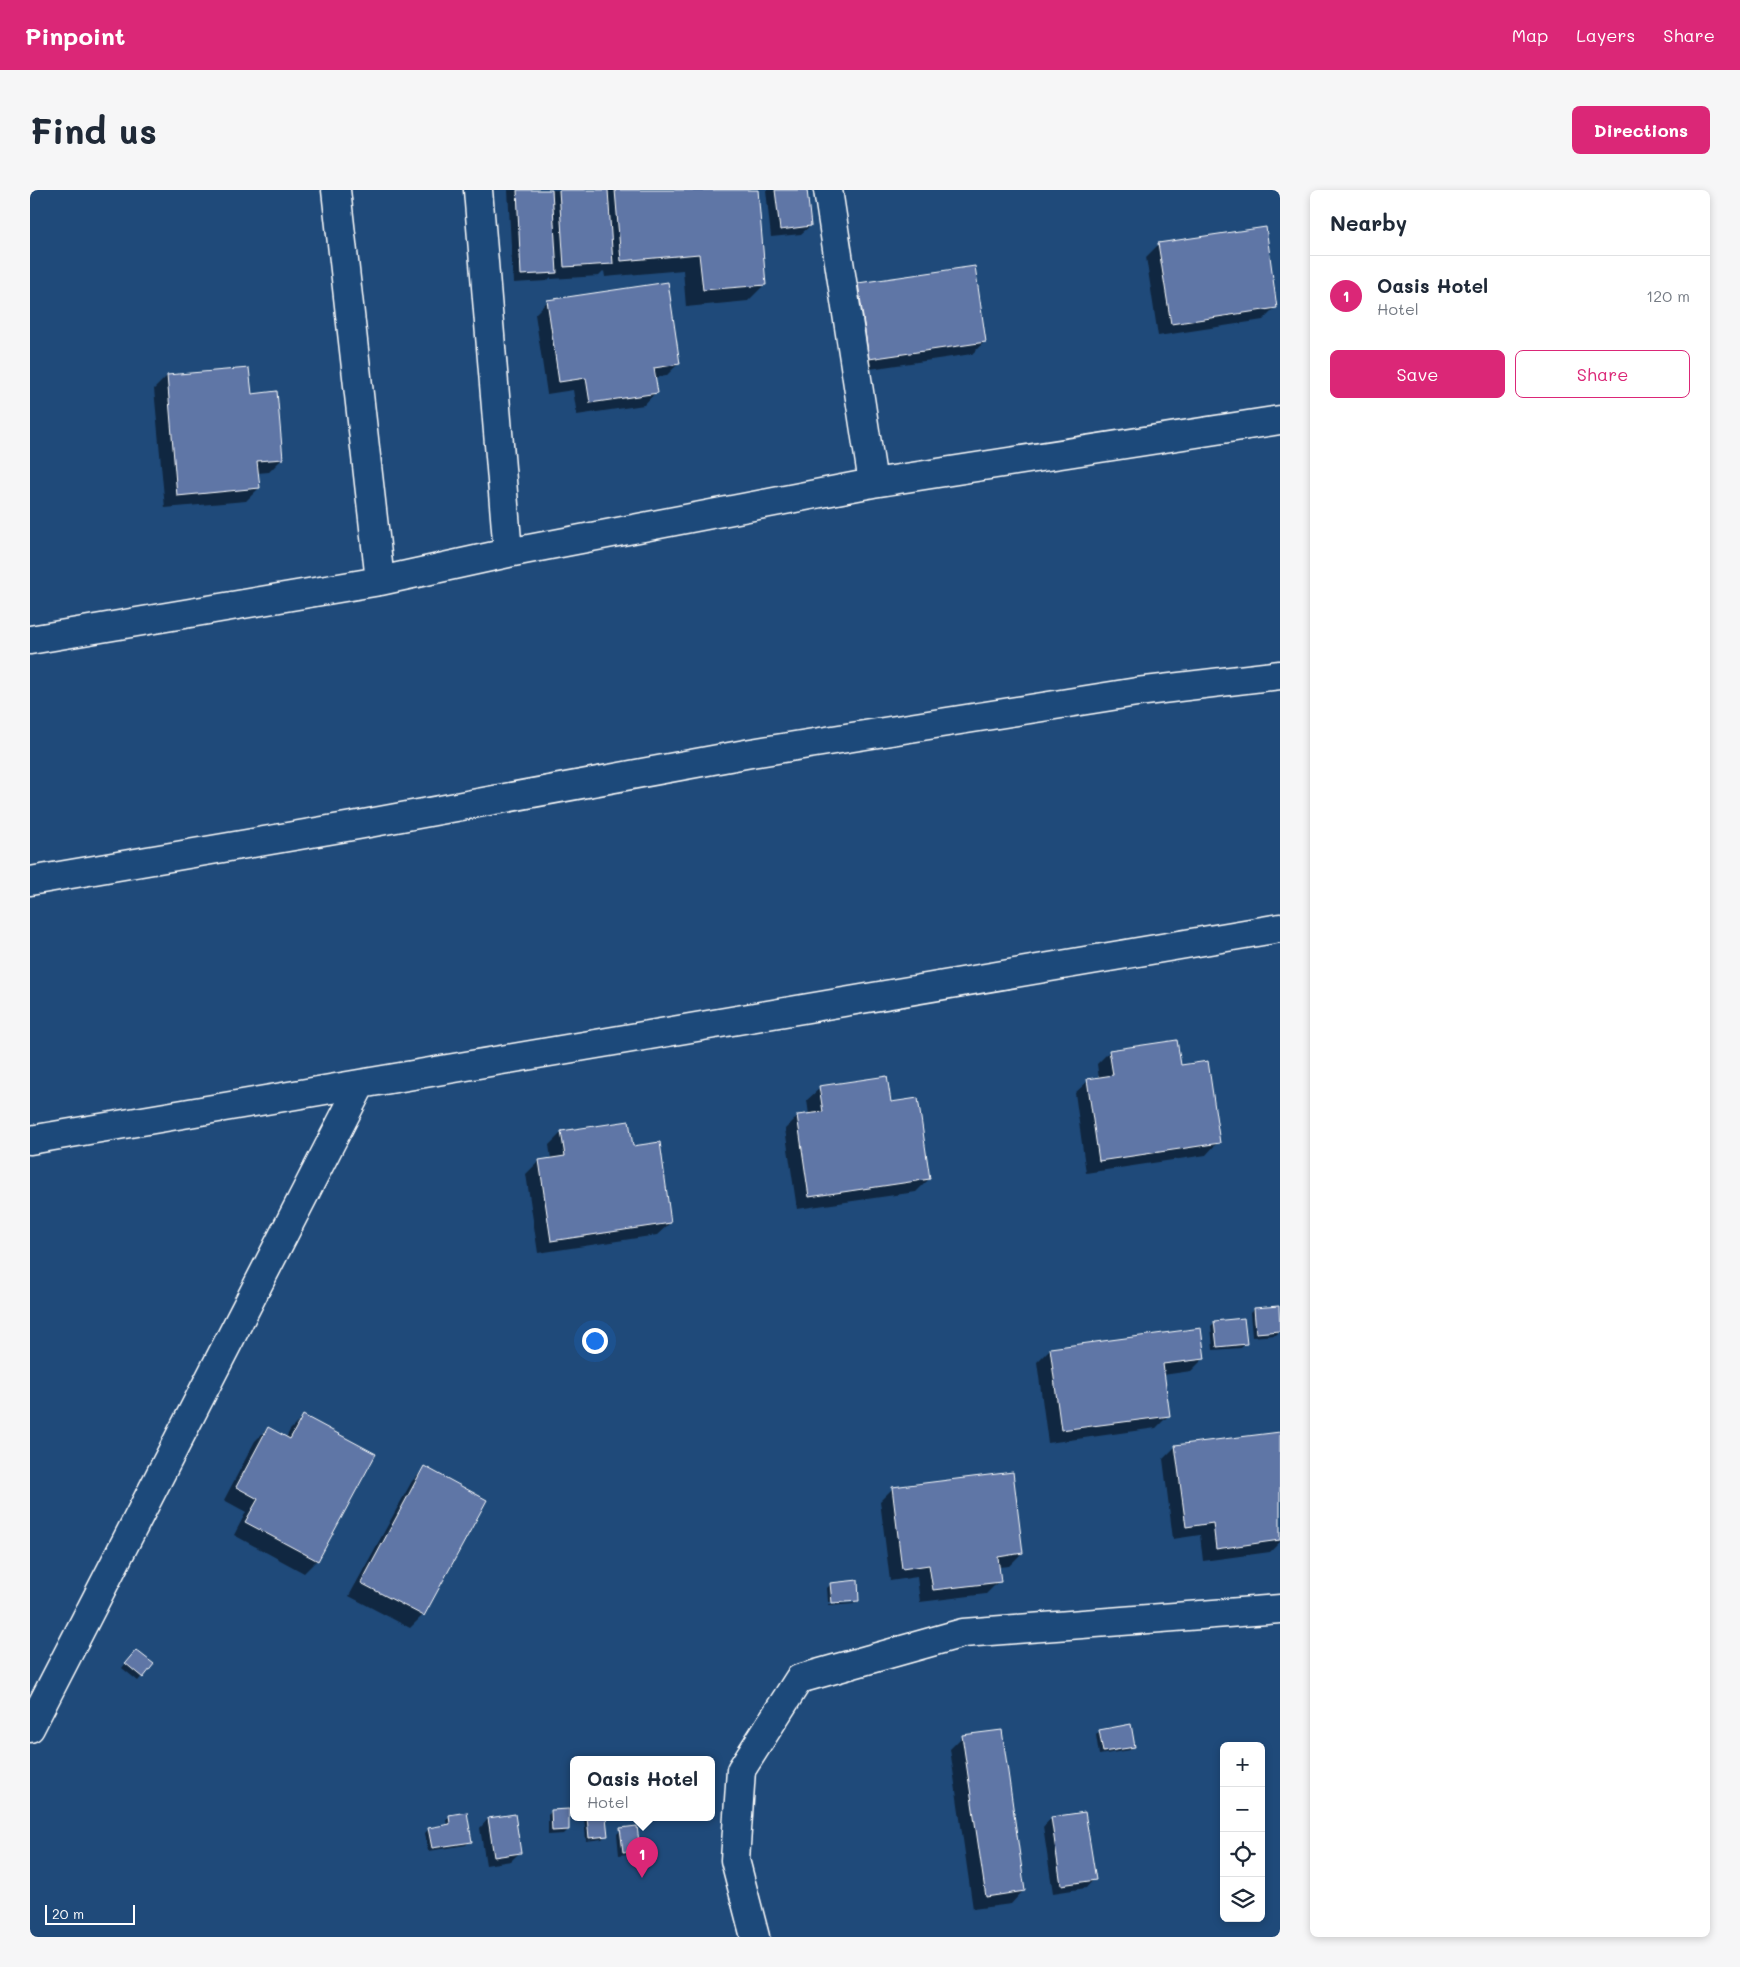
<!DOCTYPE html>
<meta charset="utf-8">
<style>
body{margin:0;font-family:Mali,sans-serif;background:#f6f6f7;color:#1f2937}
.controls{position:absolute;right:15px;bottom:15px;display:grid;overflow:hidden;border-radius:8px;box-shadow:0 2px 8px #0003}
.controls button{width:45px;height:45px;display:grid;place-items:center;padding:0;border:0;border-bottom:1px solid #e0e1e3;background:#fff;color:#1f2937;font:25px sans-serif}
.scale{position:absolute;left:15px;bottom:12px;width:90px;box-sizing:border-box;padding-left:5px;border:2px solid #fff;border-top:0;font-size:14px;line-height:18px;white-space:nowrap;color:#fff;-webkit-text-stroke:4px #1f4a7a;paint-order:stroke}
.you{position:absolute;left:564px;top:1150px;width:18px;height:18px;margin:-12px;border:4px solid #fff;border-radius:50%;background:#1a73e8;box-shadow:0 0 0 8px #1a73e833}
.badge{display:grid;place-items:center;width:32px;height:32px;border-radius:50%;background:#db2777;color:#fff;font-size:16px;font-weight:700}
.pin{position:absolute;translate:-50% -41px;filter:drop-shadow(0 1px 2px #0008)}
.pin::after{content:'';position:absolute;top:26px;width:18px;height:15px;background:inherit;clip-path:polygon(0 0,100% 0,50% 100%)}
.popup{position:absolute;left:540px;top:1566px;width:145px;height:65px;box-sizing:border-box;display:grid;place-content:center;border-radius:8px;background:#fff;filter:drop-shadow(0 1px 4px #0005);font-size:16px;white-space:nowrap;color:#747a83}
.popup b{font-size:19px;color:#1f2937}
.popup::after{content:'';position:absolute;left:50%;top:100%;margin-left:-10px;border:10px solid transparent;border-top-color:#fff}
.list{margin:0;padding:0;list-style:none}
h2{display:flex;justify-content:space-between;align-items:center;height:65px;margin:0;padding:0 20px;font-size:21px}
h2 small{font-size:16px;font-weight:400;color:#747a83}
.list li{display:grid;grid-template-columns:32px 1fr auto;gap:15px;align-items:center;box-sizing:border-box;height:80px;padding:0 20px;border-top:1px solid #e0e1e3}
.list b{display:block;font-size:19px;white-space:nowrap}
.list p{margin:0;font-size:16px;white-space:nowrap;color:#747a83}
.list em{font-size:16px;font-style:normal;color:#747a83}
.actions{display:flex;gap:10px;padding:15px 20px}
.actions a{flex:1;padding:11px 0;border:1px solid #db2777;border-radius:8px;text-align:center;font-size:18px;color:#db2777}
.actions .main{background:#db2777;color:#fff}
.icon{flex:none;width:28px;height:28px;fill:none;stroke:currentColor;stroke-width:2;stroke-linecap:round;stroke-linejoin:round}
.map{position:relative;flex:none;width:1250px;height:1747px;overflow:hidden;border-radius:8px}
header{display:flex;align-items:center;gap:30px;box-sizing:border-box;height:70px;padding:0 25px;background:#db2777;color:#fff}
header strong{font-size:24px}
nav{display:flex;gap:28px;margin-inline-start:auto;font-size:18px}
.intro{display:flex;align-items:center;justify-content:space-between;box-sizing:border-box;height:120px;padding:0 30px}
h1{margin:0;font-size:35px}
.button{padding:12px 22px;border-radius:8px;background:#db2777;color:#fff;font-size:18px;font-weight:700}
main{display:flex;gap:30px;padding:0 30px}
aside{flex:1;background:#fff;border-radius:8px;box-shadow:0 2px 8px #0003}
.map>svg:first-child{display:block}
</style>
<header>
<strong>Pinpoint</strong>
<nav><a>Map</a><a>Layers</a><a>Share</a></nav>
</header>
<div class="intro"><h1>Find us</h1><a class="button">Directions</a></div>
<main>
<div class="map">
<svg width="1250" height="1747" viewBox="0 0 1250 1747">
<rect width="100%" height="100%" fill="#1f4a7a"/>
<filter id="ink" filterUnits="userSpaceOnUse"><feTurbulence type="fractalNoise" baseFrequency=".02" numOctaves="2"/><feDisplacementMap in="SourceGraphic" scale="10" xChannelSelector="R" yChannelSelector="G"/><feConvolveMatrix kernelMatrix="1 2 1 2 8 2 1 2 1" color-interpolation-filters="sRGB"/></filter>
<g filter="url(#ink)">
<path fill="#0007" d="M478,0H727L735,94L718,111L656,117L653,80L575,87L574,81L569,86L521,89V87L517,91L483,93Z
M736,0H775L780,36L771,44L741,47Z
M1129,54L1246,117L1233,130L1128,146L1116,67Z
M829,95L955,151L942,164L826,181L816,107Z
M517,112L649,173L636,186L624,188L626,202L614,215L547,225L543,200L517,204L505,124Z
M137,186L221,205L252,269L239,282L227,283L229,298L216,311L135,318L124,199Z
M1079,862L1188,952L1176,965L1056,983L1045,903L1058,891L1069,889L1067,874Z
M790,898L860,913L899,989L886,1002L767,1019L755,939L768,926L779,925L777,910Z
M532,942L602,957L640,1033L627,1045L508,1063L496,984L509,971L521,969L519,955Z
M1224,1119L1250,1141L1246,1145L1222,1147L1220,1123Z
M1185,1132L1215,1154L1211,1158L1183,1160L1181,1136Z
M1020,1159L1174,1168L1161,1181L1133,1185L1138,1226L1126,1238L1018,1253L1007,1172Z
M273,1227L287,1370L274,1383L204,1345L216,1322L194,1310L225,1251L238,1238L256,1248L260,1240Z
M1250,1243V1352L1240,1362L1173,1371L1170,1345L1143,1349L1133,1269L1146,1256Z
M395,1278L393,1425L380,1438L319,1406L382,1291Z
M863,1298L992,1363L979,1376L968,1377L969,1391L956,1404L890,1412L887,1387L860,1391L850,1311Z
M801,1394L828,1411L824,1414L798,1416V1414L826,1413V1410L798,1412L797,1398Z
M102,1465L122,1475L108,1491L92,1478Z
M1070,1541L1104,1556L1100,1560L1069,1565L1066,1545Z
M933,1546L993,1701L981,1714L943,1719L920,1559Z
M522,1621L538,1640L534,1644L518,1645V1625Z
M420,1626L440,1651L436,1655L398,1661L395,1643L399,1639L417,1636L416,1630Z
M554,1627H575L576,1645L572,1649L556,1651Z
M1021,1628L1064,1689L1056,1698L1023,1703L1013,1637Z
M458,1629L490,1662L481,1671L456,1675L450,1638Z
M591,1640L609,1659L605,1663L589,1665L587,1644Z"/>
<path fill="#5f76a6" stroke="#fff" d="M487,0H522L527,83L491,85Z
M529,0H578L583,74L534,77Z
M585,0H728L736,95L673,100L669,64L591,71Z
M745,0H777L781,36L750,40Z
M1236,37L1247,118L1141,134L1128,53Z
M945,76L956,152L839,169L828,93Z
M638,92L650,174L624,178L628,203L560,213L556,188L529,192L517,110Z
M219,178L222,204L247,201L253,269L227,271L230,298L147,306L137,185Z
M1147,850L1151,875L1178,871L1190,953L1069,971L1057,889L1083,885L1079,860Z
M857,886L861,912L888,908L900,989L779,1007L767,925L793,922L789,896Z
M599,931L603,956L630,952L641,1033L521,1051L509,970L535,966L531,941Z
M1249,1116L1250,1141L1226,1143L1224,1118Z
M1214,1128L1217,1154L1187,1157L1184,1131Z
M1171,1138L1175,1169L1133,1174L1140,1226L1031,1240L1020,1158Z
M273,1225L346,1264L288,1371L215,1332L228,1309L206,1297L238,1237L260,1249Z
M1250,1242V1350L1186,1359L1183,1333L1156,1337L1145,1255Z
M394,1276L457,1310L394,1426L331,1393Z
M983,1282L993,1363L968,1367L971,1392L903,1400L899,1375L872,1379L862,1297Z
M828,1390L829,1411L802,1413L800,1393Z
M106,1460L124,1474L113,1488L95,1473Z
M1101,1534L1105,1557L1073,1562L1069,1540Z
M972,1540L995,1701L956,1707L932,1545Z
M539,1619V1640L522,1641L521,1620Z
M437,1622L442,1652L402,1658L398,1638L420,1634L419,1625Z
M1055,1622L1066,1690L1031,1695L1021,1627Z
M485,1624L491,1663L464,1667L458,1628Z
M557,1627H576L578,1646L559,1648Z
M607,1636L610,1660L593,1662L590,1638Z"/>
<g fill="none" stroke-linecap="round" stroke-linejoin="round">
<g stroke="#fff" stroke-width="31">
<path id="street" d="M306,0L350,391
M448,0L478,363
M798,0L843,293
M0,450L350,391L478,363L843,293L1250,230
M0,691L328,635L721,563L1107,502L1250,485
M0,950L1250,738
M0,1538L331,894
M725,1747L705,1670L711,1580L769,1489L933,1443L1250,1419"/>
</g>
<use href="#street" stroke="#1f4a7a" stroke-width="28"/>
</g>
</g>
</svg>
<div class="controls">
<button>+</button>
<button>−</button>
<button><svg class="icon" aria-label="locate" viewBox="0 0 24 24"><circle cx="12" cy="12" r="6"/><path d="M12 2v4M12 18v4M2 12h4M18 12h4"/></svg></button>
<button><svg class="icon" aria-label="layers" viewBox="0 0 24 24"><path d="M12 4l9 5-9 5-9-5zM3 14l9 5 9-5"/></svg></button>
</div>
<div class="scale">20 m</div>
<div class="you"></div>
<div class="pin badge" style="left:612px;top:1688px">1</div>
<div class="popup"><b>Oasis Hotel</b>Hotel</div>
</div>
<aside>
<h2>Nearby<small></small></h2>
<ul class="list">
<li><span class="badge">1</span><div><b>Oasis Hotel</b><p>Hotel</p></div><em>120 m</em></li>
</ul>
<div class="actions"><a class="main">Save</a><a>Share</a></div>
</aside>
</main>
